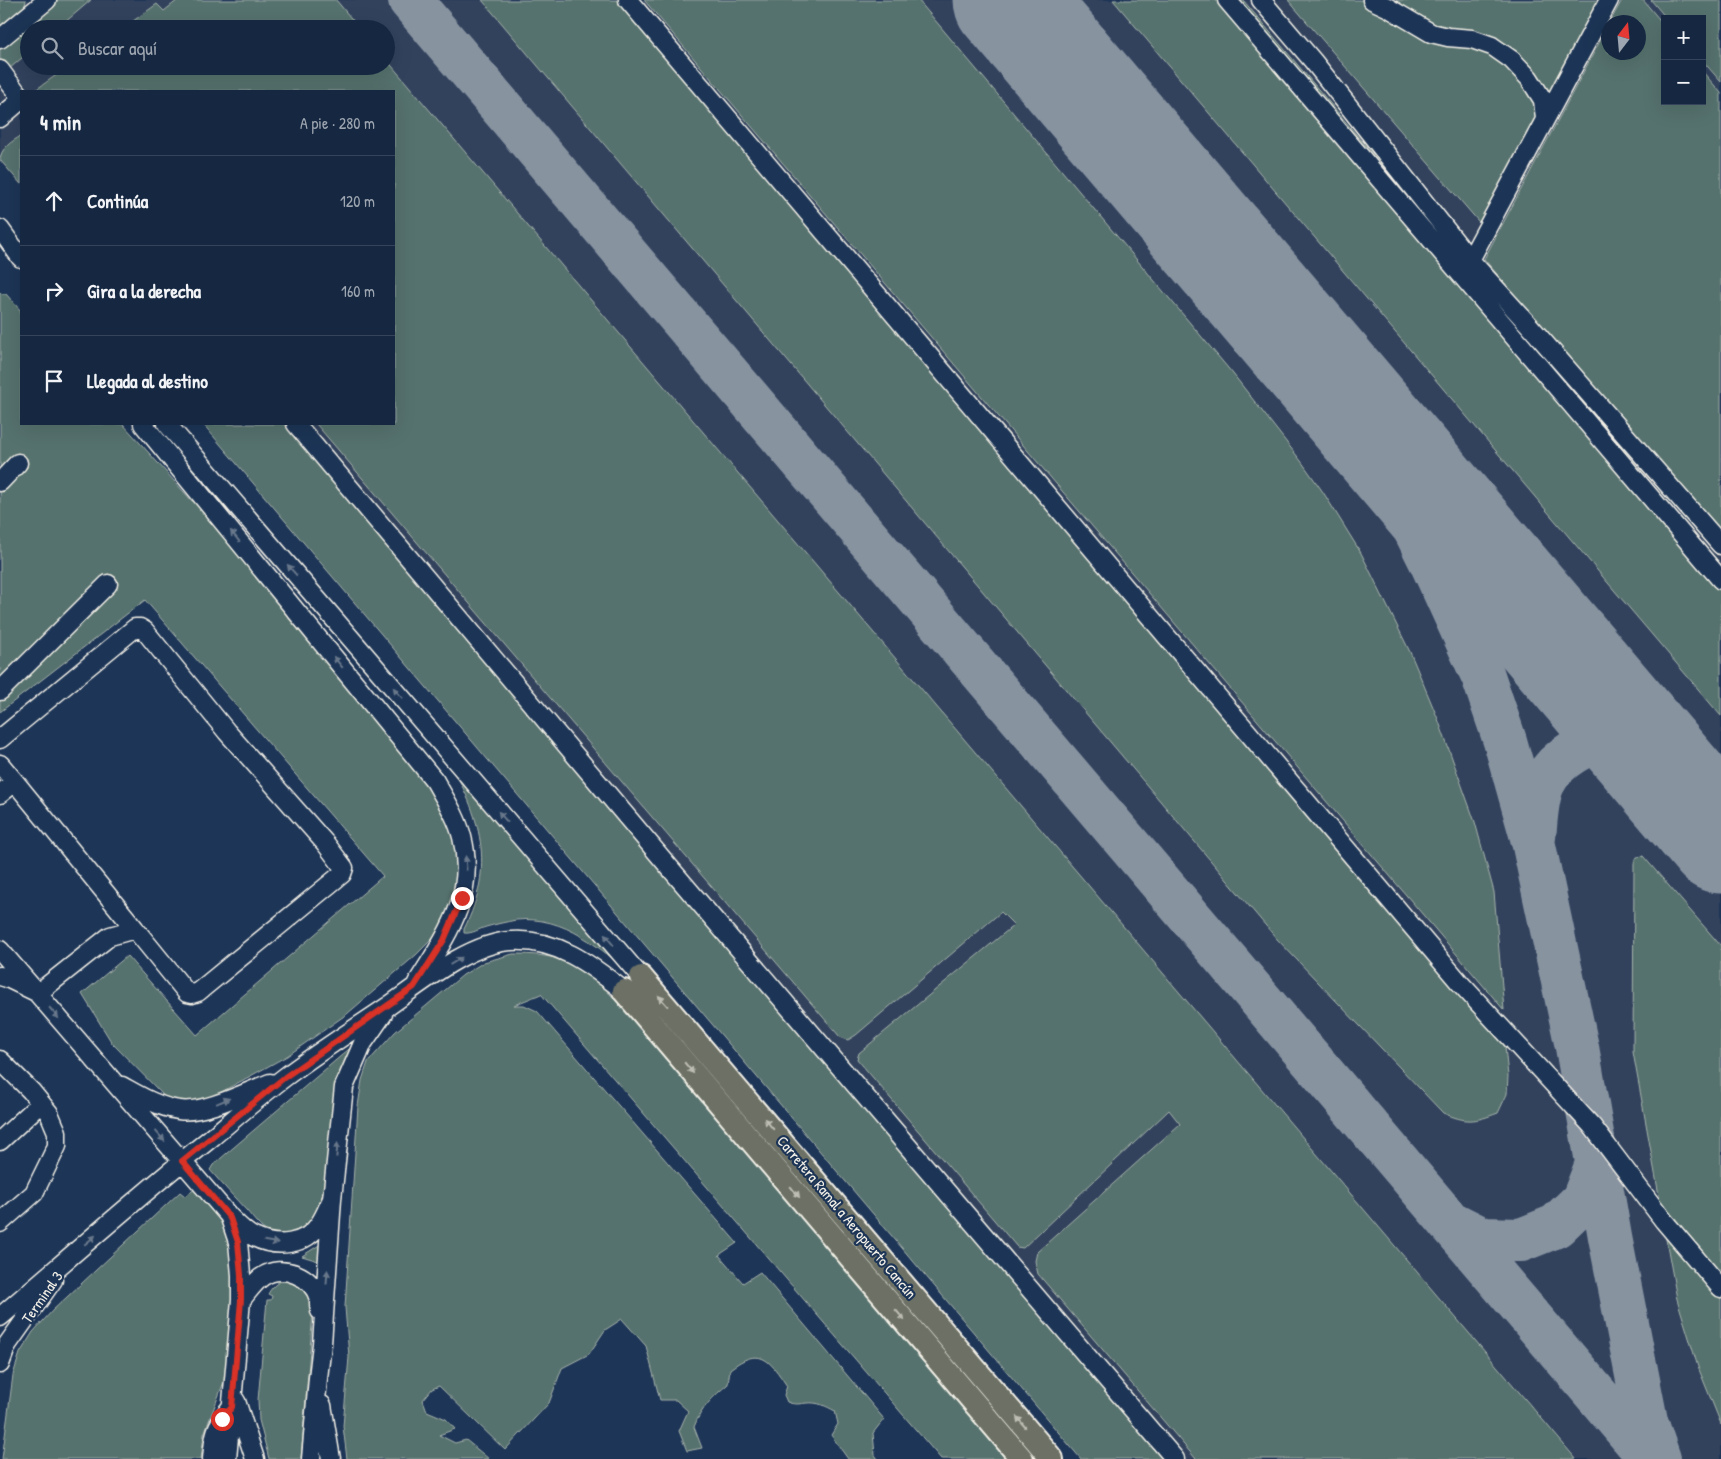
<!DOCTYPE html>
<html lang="es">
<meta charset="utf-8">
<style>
body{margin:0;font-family:"Patrick Hand",sans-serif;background:#1f3048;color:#f1f3f6}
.controls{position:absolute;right:15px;top:15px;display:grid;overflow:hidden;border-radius:0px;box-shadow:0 5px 20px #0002}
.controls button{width:45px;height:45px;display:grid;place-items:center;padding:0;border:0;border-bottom:1px solid #35445a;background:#162841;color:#f1f3f6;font:25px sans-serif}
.compass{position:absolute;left:1601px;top:15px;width:45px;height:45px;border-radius:50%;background:#162841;box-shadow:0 5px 20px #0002;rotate:16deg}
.stop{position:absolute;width:15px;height:15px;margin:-11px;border:4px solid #d93025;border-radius:50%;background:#fff}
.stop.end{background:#d93025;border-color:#fff;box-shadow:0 1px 5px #0008}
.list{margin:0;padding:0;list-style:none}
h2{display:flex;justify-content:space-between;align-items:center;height:65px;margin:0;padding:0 20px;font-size:21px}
h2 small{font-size:16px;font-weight:400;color:#9ea6b1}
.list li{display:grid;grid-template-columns:32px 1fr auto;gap:15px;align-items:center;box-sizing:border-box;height:90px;padding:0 20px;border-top:1px solid #35445a}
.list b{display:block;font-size:19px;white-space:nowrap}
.list em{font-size:16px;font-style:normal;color:#9ea6b1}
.icon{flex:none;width:28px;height:28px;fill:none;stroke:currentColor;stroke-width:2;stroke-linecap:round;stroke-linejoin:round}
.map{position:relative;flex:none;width:1721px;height:1459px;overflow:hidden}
.search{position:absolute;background:#162841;box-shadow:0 5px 20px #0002;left:20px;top:20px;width:375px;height:55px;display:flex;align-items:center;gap:12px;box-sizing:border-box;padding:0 18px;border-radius:28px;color:#9ea6b1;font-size:19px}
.panel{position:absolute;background:#162841;box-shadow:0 5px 20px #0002;left:20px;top:90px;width:375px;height:335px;border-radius:0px}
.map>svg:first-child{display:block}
</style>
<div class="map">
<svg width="1721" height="1459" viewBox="0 0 1721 1459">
<rect width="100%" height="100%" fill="#1d3557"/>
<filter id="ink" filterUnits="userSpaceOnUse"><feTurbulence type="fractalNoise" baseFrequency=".02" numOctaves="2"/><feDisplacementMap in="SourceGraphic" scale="10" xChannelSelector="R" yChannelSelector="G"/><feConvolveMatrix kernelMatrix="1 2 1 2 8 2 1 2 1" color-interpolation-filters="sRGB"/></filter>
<g filter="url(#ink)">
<path fill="#31435d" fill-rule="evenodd" d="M0,0H1721V1459H1106L224,424H394V91H21V186L0,161ZM1665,19H1702V101H1665ZM1608,22H1638V52H1608ZM29,29H386V66H29Z"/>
<path fill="#57726e" stroke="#a6b2ab" d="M0,0H26C25,14 10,21 0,29Z
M53,0H91L57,29H29V52L9,69L0,60V47Z
M178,0H336L360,29H122L157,4L164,11Z
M482,0H623L1504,1037L1508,1076L1507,1094L1498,1113C1474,1122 1467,1123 1443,1113L1277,939Z
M644,0H918L1233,374L1301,461L1323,492L1361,553L1410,652L1438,719L1475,822L1494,892L1504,1010Z
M1113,0H1243L1721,567V716Z
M1288,0H1607L1479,222Z
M1622,0H1643L1665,26V101H1702V71L1721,93V535L1484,259L1608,26V52H1638V22H1610Z
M1651,0H1721V82L1702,60V19H1667Z
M386,59L1576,1459H1196L1038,1274L1035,1261L1037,1252L1180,1124L1169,1110L1023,1248L1017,1247L857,1059L859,1053L1014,925L1001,912L856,1035L848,1040L840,1037L316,424H394V91H34L69,66H386Z
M21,136V184L0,160C0,149 12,141 21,136Z
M0,292L2,294H6L21,311V424H123L192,501H194L287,609V616L414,766L449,816L463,880L440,931L416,955L347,1014L287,1056L192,1108L166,1098L112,1043L82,994L127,956L197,1035L383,876L145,600L0,712Z
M203,424H285L1165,1459H1081Z
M447,758L636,979C602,949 565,915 516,920C506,922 496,924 486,927C479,929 472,934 464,933V929C496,866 481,816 447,758Z
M1643,856L1721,946V1273L1660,1201L1633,1052L1634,863L1637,857Z
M513,954C532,954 551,955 569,963C609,983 637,1027 667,1059C680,1073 694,1087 707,1100L1009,1459H941L541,994L514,1005H524L537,1011L737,1243L719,1255L743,1283L760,1272L884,1419L873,1433L875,1455L878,1459H848L831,1435L838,1424L835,1411C826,1406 818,1402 807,1403C798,1404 795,1405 787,1402L784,1395L787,1386C769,1359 760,1346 730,1369L728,1384C713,1397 701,1408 694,1427L702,1448L687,1451L679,1431L688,1411L676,1400H660L646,1346L622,1319L605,1330L589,1354L562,1368L549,1403L505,1450L439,1386L432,1389L423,1400L427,1411L446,1419L455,1429L439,1435L455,1443L466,1440L489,1459H347L343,1426L349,1357L345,1307L358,1106L362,1080L368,1062L395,1032L463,975L484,962Z
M349,1049L352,1052L338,1103L320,1209C310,1226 290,1245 269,1233C260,1228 253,1218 247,1211C234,1197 222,1184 210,1170L213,1165Z
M195,1189L223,1224L229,1239L236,1273L225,1379L204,1434L201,1459H2L13,1375L20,1353L33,1332L53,1310L180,1192L185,1196Z
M1663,1223L1721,1286V1424L1698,1367L1677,1299Z
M324,1242L322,1264L315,1260L302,1256Z
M287,1278L298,1279L314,1300L301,1459H269L259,1420L258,1400L267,1300H271L272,1296L268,1294C273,1285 278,1282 287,1278Z"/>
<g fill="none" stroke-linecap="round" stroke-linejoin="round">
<path stroke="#8893a0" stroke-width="44" d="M410,0L1651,1459
M1354,408L1431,562L1483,676L1505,741L1533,841L1577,1047L1610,1237L1646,1421L1659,1459
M1534,837C1536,820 1536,800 1543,784C1555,759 1587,738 1615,742C1631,745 1644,755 1656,763
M1449,1222L1483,1239L1521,1240L1556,1226L1583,1200L1597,1164"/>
<path stroke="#8893a0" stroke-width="109" d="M1008,0L1721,839"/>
<g stroke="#f4f1e8" stroke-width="21">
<path id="minor" d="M628,0L1460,983L1592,1126L1664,1221L1721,1288
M1227,0L1721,580
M1261,0L1313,61L1470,260L1529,325L1721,545
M1372,0L1387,7L1431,33L1448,37L1472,39L1492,46L1512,60L1529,78L1543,100L1545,118
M0,39L47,0
M0,70L21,98
M0,118L21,100
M0,229L21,258
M1470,260L1609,0
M143,424L435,781C445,799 457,817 462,837C477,895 446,936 417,983
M167,424L641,977
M296,424L670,868L1175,1459
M0,482L18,463
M0,691L108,584
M0,739L135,628H140L145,631L227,732L326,844L344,868L342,874L198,992L192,994L187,993L135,929
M0,764L15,782
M0,794L15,782L135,929L110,936L38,993L7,978L0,976
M0,950L230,1217C237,1224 245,1233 254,1237C276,1248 306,1246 320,1223C325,1216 328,1207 332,1199
M0,1060L31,1091L49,1113L57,1132V1146L34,1193L0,1223
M122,1086C140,1096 158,1107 179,1110C204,1114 246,1092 270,1083
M0,1141L41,1103
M241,1300C248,1292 254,1282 262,1277C282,1263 313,1276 319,1299C319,1303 319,1307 320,1311
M0,1317C70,1257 139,1196 211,1138C236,1117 260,1096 285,1077C318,1052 353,1030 387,1007C420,984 469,943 511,941C556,938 590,964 624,991
M0,1364L7,1345L53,1280
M236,1401L255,1459
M322,1405L331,1459
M212,1459C214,1435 215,1427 231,1407
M227,1459L241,1300V1275L238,1242L230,1218
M311,1459L318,1378L322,1344L332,1199L344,1087L363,1043L383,1014"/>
</g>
<g stroke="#f4f1e8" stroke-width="26">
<path id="major" d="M641,977L1052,1459
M624,991L1022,1459"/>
</g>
<use href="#minor" stroke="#1d3557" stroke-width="18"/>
<use href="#major" stroke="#6c7065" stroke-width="22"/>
</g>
<defs><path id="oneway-solid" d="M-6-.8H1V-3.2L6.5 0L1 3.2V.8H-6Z" transform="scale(1.25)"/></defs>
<g fill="#68778a">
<use href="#oneway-solid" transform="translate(235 536) rotate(-129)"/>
<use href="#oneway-solid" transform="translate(292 570) rotate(-131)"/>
<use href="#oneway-solid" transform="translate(338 662) rotate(-129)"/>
<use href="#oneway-solid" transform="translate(398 693) rotate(-131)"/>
<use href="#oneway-solid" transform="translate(503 817) rotate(-131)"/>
<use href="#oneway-solid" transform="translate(466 863) rotate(-94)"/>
<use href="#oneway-solid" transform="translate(609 940) rotate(-131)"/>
<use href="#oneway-solid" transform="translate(456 961) rotate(-32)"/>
<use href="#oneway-solid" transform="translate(54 1013) rotate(50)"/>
<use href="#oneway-solid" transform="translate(223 1101) rotate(-22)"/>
<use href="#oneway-solid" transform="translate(160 1136) rotate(49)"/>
<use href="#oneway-solid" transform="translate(337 1150) rotate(-85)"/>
<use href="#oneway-solid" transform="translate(90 1240) rotate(-40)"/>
<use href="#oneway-solid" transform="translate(271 1242) rotate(10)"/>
<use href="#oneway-solid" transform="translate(327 1277) rotate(-86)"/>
</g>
<g fill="#bebdb4">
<use href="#oneway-solid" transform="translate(663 1001) rotate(-131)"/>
<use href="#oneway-solid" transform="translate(689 1068) rotate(50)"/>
<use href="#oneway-solid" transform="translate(769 1124) rotate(-130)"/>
<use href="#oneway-solid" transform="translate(795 1192) rotate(50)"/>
<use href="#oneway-solid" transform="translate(900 1315) rotate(50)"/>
<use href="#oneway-solid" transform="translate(1021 1422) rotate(-130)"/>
</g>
</g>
<g fill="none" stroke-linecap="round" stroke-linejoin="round" filter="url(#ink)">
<path stroke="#d93025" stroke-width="6" d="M222,1419L232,1407L241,1300V1275L238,1242L230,1218L182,1161L285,1077L414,987L444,940L462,898"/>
</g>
<g text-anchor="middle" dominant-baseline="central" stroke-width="4.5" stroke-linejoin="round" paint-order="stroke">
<g font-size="15" fill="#f4f1e8" stroke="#1d3557">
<text transform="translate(847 1217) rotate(50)">Carretera Ramal a Aeropuerto Cancún</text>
<text transform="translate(42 1297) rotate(-55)">Terminal 3</text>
</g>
</g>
</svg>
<div class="controls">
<button>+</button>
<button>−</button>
</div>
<svg class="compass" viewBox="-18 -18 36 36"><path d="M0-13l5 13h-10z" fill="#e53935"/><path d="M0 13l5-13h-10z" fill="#9ea6b1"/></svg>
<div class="stop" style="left:222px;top:1419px"></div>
<div class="stop end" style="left:462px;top:898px"></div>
<div class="search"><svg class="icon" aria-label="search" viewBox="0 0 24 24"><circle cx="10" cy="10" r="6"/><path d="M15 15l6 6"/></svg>Buscar aquí</div>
<section class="panel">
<h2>4 min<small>A pie · 280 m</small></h2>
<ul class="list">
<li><svg class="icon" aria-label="ahead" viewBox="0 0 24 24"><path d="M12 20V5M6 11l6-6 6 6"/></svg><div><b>Continúa</b></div><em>120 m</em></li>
<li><svg class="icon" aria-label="right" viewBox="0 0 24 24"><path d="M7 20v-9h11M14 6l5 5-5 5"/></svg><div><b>Gira a la derecha</b></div><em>160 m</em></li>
<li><svg class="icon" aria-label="arrive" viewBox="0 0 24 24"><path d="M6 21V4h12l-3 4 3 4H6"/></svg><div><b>Llegada al destino</b></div></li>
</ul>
</section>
</div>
